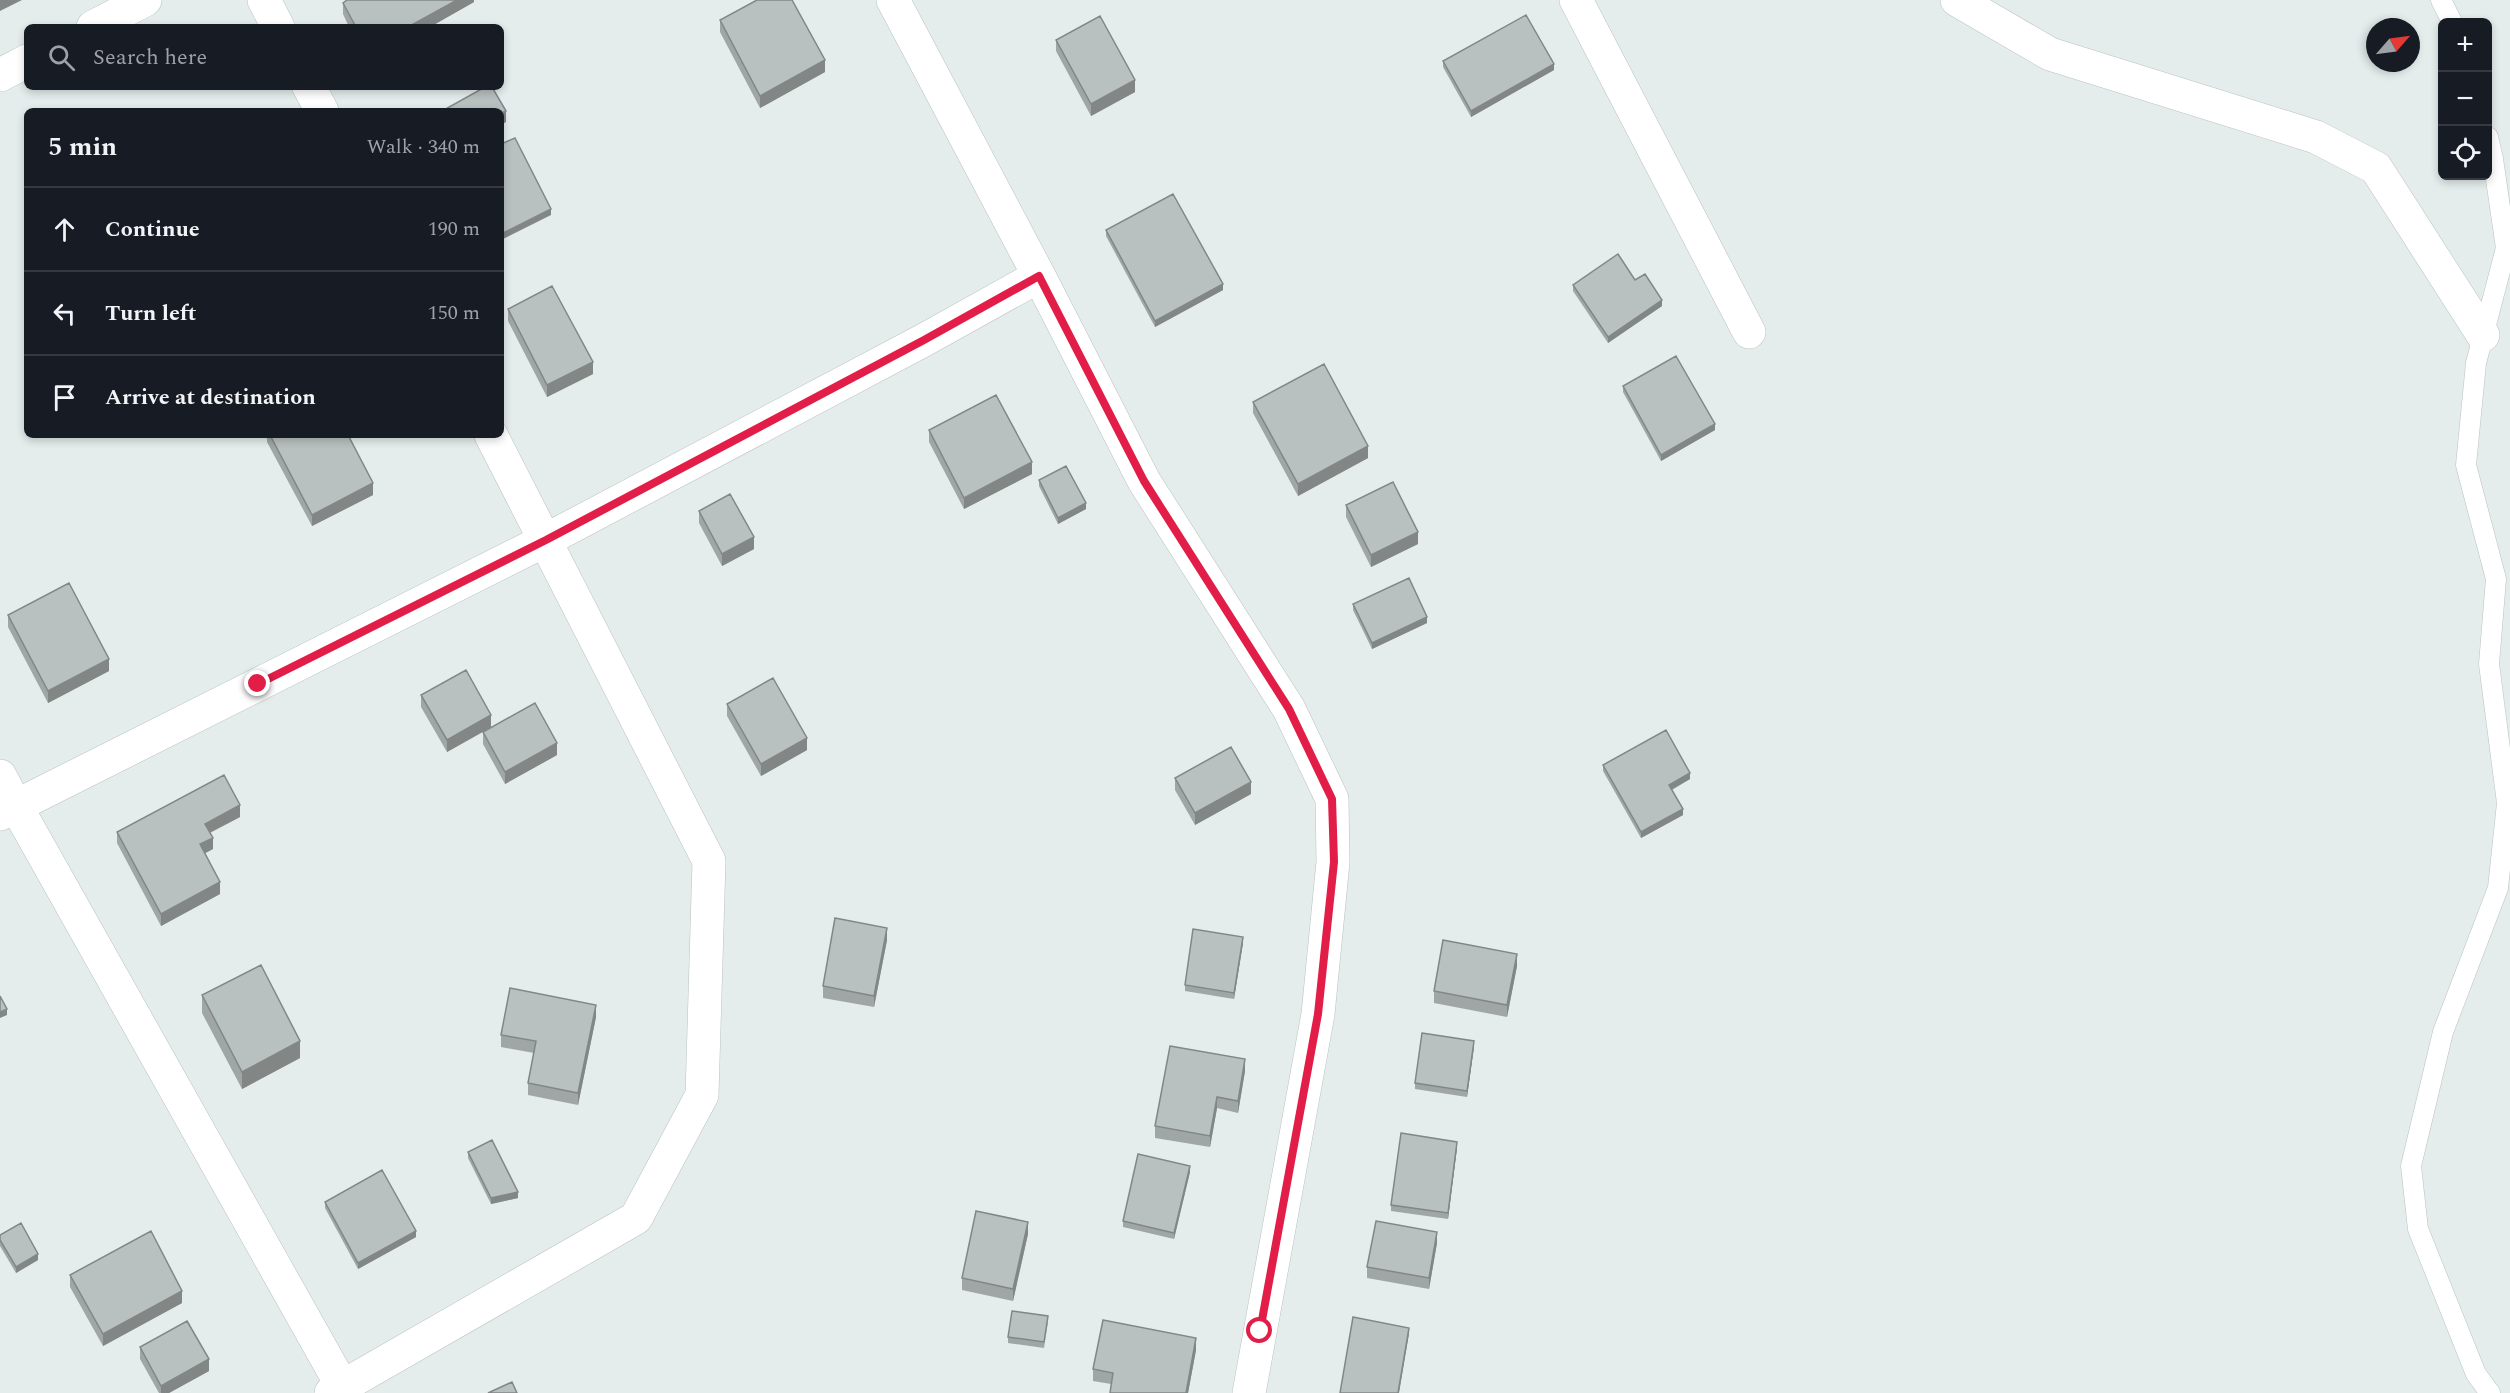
<!DOCTYPE html>
<meta charset="utf-8">
<style>
body{margin:0;font-family:Spectral,serif;background:#20242c;color:#f1f3f6}
.controls{position:absolute;right:18px;top:18px;display:grid;overflow:hidden;border-radius:9px;box-shadow:0 3px 9px #0003}
.controls button{width:54px;height:54px;display:grid;place-items:center;padding:0;border:0;border-bottom:2px solid #363941;background:#171b24;color:#f1f3f6;font:30px sans-serif}
.compass{position:absolute;left:2366px;top:18px;width:54px;height:54px;border-radius:50%;background:#171b24;box-shadow:0 3px 9px #0003;rotate:62deg}
.stop{position:absolute;width:18px;height:18px;margin:-14px;border:4px solid #e11d48;border-radius:50%;background:#fff}
.stop.end{background:#e11d48;border-color:#fff;box-shadow:0 2px 6px #0008}
.list{margin:0;padding:0;list-style:none}
h2{display:flex;justify-content:space-between;align-items:center;height:78px;margin:0;padding:0 24px;font-size:26px}
h2 small{font-size:20px;font-weight:400;color:#9ea1a6}
.list li{display:grid;grid-template-columns:39px 1fr auto;gap:18px;align-items:center;box-sizing:border-box;height:84px;padding:0 24px;border-top:2px solid #363941}
.list b{display:block;font-size:22px;white-space:nowrap}
.list em{font-size:20px;font-style:normal;color:#9ea1a6}
.icon{flex:none;width:33px;height:33px;fill:none;stroke:currentColor;stroke-width:2;stroke-linecap:round;stroke-linejoin:round}
.map{position:relative;flex:none;width:2510px;height:1393px;overflow:hidden}
.search{position:absolute;background:#171b24;box-shadow:0 3px 9px #0003;left:24px;top:24px;width:480px;height:66px;display:flex;align-items:center;gap:15px;box-sizing:border-box;padding:0 21px;border-radius:9px;color:#9ea1a6;font-size:22px}
.panel{position:absolute;background:#171b24;box-shadow:0 3px 9px #0003;left:24px;top:108px;width:480px;height:330px;border-radius:9px}
.map>svg:first-child{display:block}
</style>
<div class="map">
<svg width="2510" height="1393" viewBox="0 0 2510 1393">
<rect width="100%" height="100%" fill="#e4edec"/>
<g fill="none" stroke-linecap="round" stroke-linejoin="round">
<g stroke="#bac2c1" stroke-width="21">
<path id="lane" d="M2441,0L2452,22
M2488,137L2493,159L2506,248L2476,363L2466,465L2496,579L2489,664L2507,803L2498,888L2443,1032L2411,1166L2418,1229L2476,1374L2490,1393"/>
</g>
<g stroke="#bac2c1" stroke-width="34">
<path id="street" d="M264,0L278,27
M893,0L1039,276L1144,481L1289,709L1332,799L1333,862L1318,1014L1249,1393
M1576,0L1749,332
M1957,0L2050,54L2316,137L2376,168L2483,335
M93,27L145,0
M0,75L27,61
M309,87L322,111
M0,776L16,806L0,814
M331,1393L636,1218L702,1095L709,861L491,435
M346,1393L16,806L546,540L924,340L1039,276"/>
</g>
<use href="#lane" stroke="#fff" stroke-width="20"/>
<use href="#street" stroke="#fff" stroke-width="33"/>
</g>
<path fill="#9fa6a5" d="M474,0V2L430,27H349L343,14V3Z
M720,20L825,72L760,108L720,32Z
M1056,40L1135,92L1091,116L1056,51Z
M1443,61L1554,70L1471,117L1443,67Z
M1106,230L1223,290L1155,327L1106,236Z
M1635,280L1662,306L1608,343L1573,291V285Z
M508,309L593,374L547,397L508,321Z
M1623,386L1715,430L1661,461L1623,392Z
M1253,402L1368,458L1298,496L1253,413Z
M929,430L1032,474L964,509L929,442Z
M267,435H348L373,495L312,526L267,442Z
M1039,480L1086,509L1058,524L1039,486Z
M1346,505L1418,544L1371,567L1346,517Z
M699,511L754,549L722,566L699,523Z
M1353,604L1427,623L1372,649L1353,610Z
M8,615L109,671L48,703L8,627Z
M421,695L491,727L557,755L505,784L483,744V732L447,752L421,707Z
M727,704L807,750L761,776L727,716Z
M1603,765L1690,779L1672,790L1683,815L1641,838L1603,771Z
M1175,778L1251,794L1195,825L1175,790Z
M240,817L210,833L213,849L205,853L220,894L161,926L117,843V832Z
M887,940L874,1007L823,998V986Z
M1243,943L1234,999L1185,991V985Z
M1517,966L1507,1017L1434,1003V991Z
M202,995L300,1058L242,1089L202,1013Z
M596,1017L578,1105L528,1095V1083L534,1053L501,1047V1035Z
M1474,1047L1467,1097L1415,1089V1083Z
M1245,1071L1238,1113L1217,1108L1210,1147L1155,1138V1126Z
M1457,1148L1448,1219L1391,1211V1205Z
M468,1152L518,1198L491,1204L468,1158Z
M1190,1172L1174,1239L1123,1227V1221Z
M325,1202L416,1237L358,1269L325,1208Z
M1028,1234L1013,1301L962,1290V1278Z
M0,1235L38,1260L16,1273L0,1246Z
M1437,1243L1429,1289L1367,1278V1267Z
M70,1275L182,1303L103,1346L70,1287Z
M1048,1322L1044,1348L1008,1343V1337Z
M140,1347L209,1371L169,1393H159L140,1359Z
M1196,1350L1188,1393H1110L1111,1384L1093,1381V1369Z"/>
<path fill="#828786" d="M0,0H22L0,11Z
M457,0H474V2L430,27H408Z
M825,60V72L760,108V96Z
M1554,64V70L1471,117V111Z
M1135,80V92L1091,116V104Z
M506,111V122L501,125V113Z
M551,209V215L501,240V234Z
M1223,284V290L1155,327V321Z
M1662,300V306L1608,343V337Z
M593,362V374L547,397V385Z
M1715,424V430L1661,461V455Z
M1368,446V458L1298,496V484Z
M1032,462V474L964,509V498Z
M373,483V495L312,526V515Z
M1086,503V509L1058,524V518Z
M1418,532V544L1371,567V555Z
M754,537V549L722,566V554Z
M1427,617V623L1372,649V643Z
M109,659V671L48,703V691Z
M491,715V727L447,752V740Z
M807,738V750L761,776V764Z
M557,743V755L505,784V772Z
M1690,773V779L1669,791V785Z
M1251,782V794L1195,825V813Z
M240,805V817L205,835V824Z
M1683,809V815L1641,838V832Z
M213,838V849L200,856V844Z
M220,882V894L161,926V914Z
M887,928V940L874,1007V996Z
M1243,937V943L1234,999V993Z
M1517,954V966L1507,1017V1005Z
M596,1005V1017L578,1105V1093Z
M7,1009V1015L0,1018V1012Z
M300,1041V1058L242,1089V1072Z
M1474,1041V1047L1467,1097V1091Z
M1245,1059V1071L1238,1113V1101Z
M1217,1097V1108L1210,1147V1136Z
M1457,1142V1148L1448,1219V1213Z
M1190,1166V1172L1174,1239V1233Z
M518,1192V1198L491,1204V1198Z
M1028,1222V1234L1013,1301V1289Z
M416,1231V1237L358,1269V1263Z
M1437,1232V1243L1429,1289V1278Z
M38,1254V1260L16,1273V1267Z
M182,1291V1303L103,1346V1334Z
M1409,1328V1334L1399,1393H1398Z
M1196,1338V1350L1188,1393H1186Z
M209,1359V1371L169,1393H161V1386Z"/>
<path fill="#b9c1c0" stroke="#828786" stroke-width="1.5" d="M347,0H457L408,27H356L343,3Z
M757,0H792L825,60L760,96L720,20Z
M1526,15L1554,64L1471,111L1443,61Z
M1100,16L1135,80L1091,104L1056,40Z
M485,87H492L506,111L501,113V111H442Z
M515,138L551,209L501,234V144Z
M1173,194L1223,284L1155,321L1106,230Z
M1618,254L1635,280L1645,274L1662,300L1608,337L1573,285Z
M552,286L593,362L547,385L508,309Z
M1676,356L1715,424L1661,455L1623,386Z
M1324,364L1368,446L1298,484L1253,402Z
M996,395L1032,462L964,498L929,430Z
M270,435H348L373,483L312,515Z
M1066,466L1086,503L1058,518L1039,480Z
M1393,482L1418,532L1371,555L1346,505Z
M730,494L754,537L722,554L699,511Z
M1409,578L1427,617L1372,643L1353,604Z
M69,583L109,659L48,691L8,615Z
M466,670L491,715L447,740L421,695Z
M773,678L807,738L761,764L727,704Z
M535,703L557,743L505,772L483,732Z
M1666,730L1690,773L1669,785L1683,809L1641,832L1603,765Z
M1231,747L1251,782L1195,813L1175,778Z
M224,775L240,805L205,824L213,838L200,844L220,882L161,914L117,832Z
M835,918L887,928L874,996L823,986Z
M1193,929L1243,937L1234,993L1185,985Z
M1443,940L1517,954L1507,1005L1434,991Z
M261,965L300,1041L242,1072L202,995Z
M510,988L596,1005L578,1093L528,1083L536,1041L501,1035Z
M0,996L7,1009L0,1012Z
M1422,1033L1474,1041L1467,1091L1415,1083Z
M1170,1046L1245,1059L1238,1101L1217,1097L1210,1136L1155,1126Z
M1401,1133L1457,1142L1448,1213L1391,1205Z
M492,1140L518,1192L491,1198L468,1152Z
M1138,1154L1190,1166L1174,1233L1123,1221Z
M382,1170L416,1231L358,1263L325,1202Z
M976,1211L1028,1222L1013,1289L962,1278Z
M1376,1221L1437,1232L1429,1278L1367,1267Z
M21,1223L38,1254L16,1267L0,1240V1235Z
M151,1231L182,1291L103,1334L70,1275Z
M1012,1311L1048,1316L1044,1342L1008,1337Z
M1353,1317L1409,1328L1398,1393H1340Z
M1103,1320L1196,1338L1186,1393H1110L1113,1373L1093,1369Z
M187,1321L209,1359L161,1386L140,1347Z
M512,1382L517,1393H488Z"/>
<g fill="none" stroke-linecap="round" stroke-linejoin="round">
<path stroke="#e11d48" stroke-width="8" d="M258,684L546,540L924,340L1039,276L1144,481L1289,709L1332,799L1334,862L1318,1014L1260,1331"/>
</g>
</svg>
<div class="controls">
<button>+</button>
<button>−</button>
<button><svg class="icon" aria-label="locate" viewBox="0 0 24 24"><circle cx="12" cy="12" r="6"/><path d="M12 2v4M12 18v4M2 12h4M18 12h4"/></svg></button>
</div>
<svg class="compass" viewBox="-18 -18 36 36"><path d="M0-13l5 13h-10z" fill="#e53935"/><path d="M0 13l5-13h-10z" fill="#9ea1a6"/></svg>
<div class="stop" style="left:1260px;top:1331px"></div>
<div class="stop end" style="left:258px;top:684px"></div>
<div class="search"><svg class="icon" aria-label="search" viewBox="0 0 24 24"><circle cx="10" cy="10" r="6"/><path d="M15 15l6 6"/></svg>Search here</div>
<section class="panel">
<h2>5 min<small>Walk · 340 m</small></h2>
<ul class="list">
<li><svg class="icon" aria-label="ahead" viewBox="0 0 24 24"><path d="M12 20V5M6 11l6-6 6 6"/></svg><div><b>Continue</b></div><em>190 m</em></li>
<li><svg class="icon" aria-label="left" viewBox="0 0 24 24"><path d="M17 20v-9H6M10 6l-5 5 5 5"/></svg><div><b>Turn left</b></div><em>150 m</em></li>
<li><svg class="icon" aria-label="arrive" viewBox="0 0 24 24"><path d="M6 21V4h12l-3 4 3 4H6"/></svg><div><b>Arrive at destination</b></div></li>
</ul>
</section>
</div>
